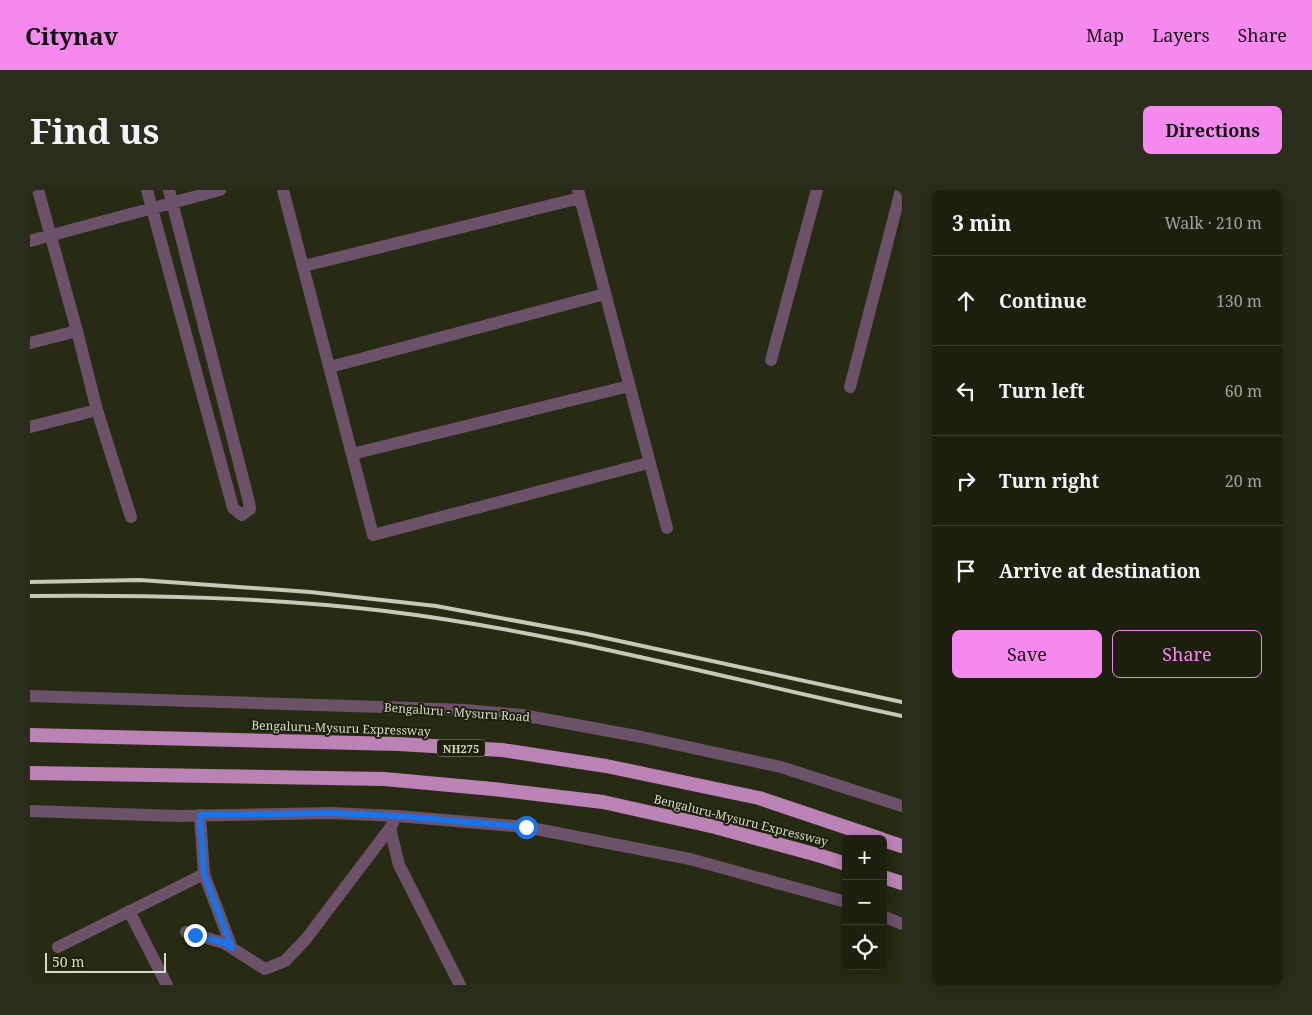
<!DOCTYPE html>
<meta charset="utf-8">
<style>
body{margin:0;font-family:"Noto Serif",serif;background:#2a2d1c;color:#f1f3f6}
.controls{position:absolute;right:15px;bottom:15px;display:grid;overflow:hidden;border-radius:8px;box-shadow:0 2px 12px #0003}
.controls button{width:45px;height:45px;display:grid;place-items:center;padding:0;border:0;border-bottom:1px solid #3b3e2e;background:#1d200e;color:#f1f3f6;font:25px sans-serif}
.scale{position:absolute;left:15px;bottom:12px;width:121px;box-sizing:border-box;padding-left:5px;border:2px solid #d8dbcd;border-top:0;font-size:14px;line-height:18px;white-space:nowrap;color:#d8dbcd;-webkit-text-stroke:4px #1e210a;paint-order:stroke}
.stop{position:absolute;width:15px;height:15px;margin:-11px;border:4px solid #1a73e8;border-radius:50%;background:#fff}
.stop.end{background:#1a73e8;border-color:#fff;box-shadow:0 1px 5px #0008}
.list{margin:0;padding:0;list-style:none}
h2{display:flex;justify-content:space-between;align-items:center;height:65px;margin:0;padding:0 20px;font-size:21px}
h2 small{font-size:16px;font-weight:400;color:#a0a39e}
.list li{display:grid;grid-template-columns:32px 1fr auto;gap:15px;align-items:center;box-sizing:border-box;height:90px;padding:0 20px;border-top:1px solid #3b3e2e}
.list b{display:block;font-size:19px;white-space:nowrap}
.list em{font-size:16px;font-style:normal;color:#a0a39e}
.actions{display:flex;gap:10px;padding:15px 20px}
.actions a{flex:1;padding:11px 0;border:1px solid #f689ee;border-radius:8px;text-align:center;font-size:18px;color:#f689ee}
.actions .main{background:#f689ee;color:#111}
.icon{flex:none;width:28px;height:28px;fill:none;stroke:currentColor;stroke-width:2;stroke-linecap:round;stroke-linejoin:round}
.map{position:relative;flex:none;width:872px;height:795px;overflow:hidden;border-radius:8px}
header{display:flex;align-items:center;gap:30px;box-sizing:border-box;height:70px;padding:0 25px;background:#f689ee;color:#111}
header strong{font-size:24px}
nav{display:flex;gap:28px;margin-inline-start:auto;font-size:18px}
.intro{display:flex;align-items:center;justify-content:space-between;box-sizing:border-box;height:120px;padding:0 30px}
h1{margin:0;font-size:35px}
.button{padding:12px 22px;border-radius:8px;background:#f689ee;color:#111;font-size:18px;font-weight:700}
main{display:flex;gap:30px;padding:0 30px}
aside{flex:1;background:#1d200e;border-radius:8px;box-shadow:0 2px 12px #0003}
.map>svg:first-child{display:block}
</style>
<header>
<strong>Citynav</strong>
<nav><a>Map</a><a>Layers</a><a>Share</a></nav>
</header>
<div class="intro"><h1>Find us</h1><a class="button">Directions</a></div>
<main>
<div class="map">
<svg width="872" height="795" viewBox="0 0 872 795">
<rect width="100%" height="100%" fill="#272b13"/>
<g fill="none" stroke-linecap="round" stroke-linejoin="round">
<path stroke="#6c5269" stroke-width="12" d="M8,0L47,141L67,220L101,327
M117,0L203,318L212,325L220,319L219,312L139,0
M253,0L343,345L618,273
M548,0L637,338
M0,51L190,0
M274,76L550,8
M0,153L47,141
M741,170L787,0
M300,177L575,104
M820,197L871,0
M0,237L67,220
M322,264L599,196
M170,625L174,684L202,758
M363,633L360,638L369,675L430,795
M99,721L137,795
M156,742L194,753L235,779L255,771L276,749L360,638
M28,757L174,684"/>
<path stroke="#6c5269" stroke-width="12" d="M0,506L353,517L434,520L492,525L612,547L751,577L872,616
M0,621L148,626L301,623L367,626L496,637L660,669L816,712
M853,726L872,734"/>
<path stroke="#bb82b6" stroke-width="14" d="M0,545L368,554L472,560L576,576L729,608L851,649
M0,583L354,589L463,599L573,612L685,637L791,666L816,674
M853,650L872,656
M853,687L872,693"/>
<path stroke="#c6c9ba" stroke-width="4" d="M0,392L110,390L280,402L406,416L557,444L872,512
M0,406C118,405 237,407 355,421C529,442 700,490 872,526"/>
</g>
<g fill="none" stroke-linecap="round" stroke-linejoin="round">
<path stroke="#1a73e8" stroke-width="6" d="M165,745L194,753L202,758L174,684L170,625L302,623L367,626L496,637"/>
</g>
<g text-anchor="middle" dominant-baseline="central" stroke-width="4" stroke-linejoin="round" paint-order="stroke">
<rect fill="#1e210a" stroke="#a0a392" stroke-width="1" x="407" y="549.5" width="48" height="17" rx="4"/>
<g font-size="11" font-weight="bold" fill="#d8dbcd">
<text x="431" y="558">NH275</text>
</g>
<g font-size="12" fill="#d8dbcd" stroke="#1e210a">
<text transform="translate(427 522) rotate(4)">Bengaluru - Mysuru Road</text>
<text transform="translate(311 538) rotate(2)">Bengaluru-Mysuru Expressway</text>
<text transform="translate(711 630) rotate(14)">Bengaluru-Mysuru Expressway</text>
</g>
</g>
</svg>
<div class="controls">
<button>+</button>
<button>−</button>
<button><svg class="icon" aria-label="locate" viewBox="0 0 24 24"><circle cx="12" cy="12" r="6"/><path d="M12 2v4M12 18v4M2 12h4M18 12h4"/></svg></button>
</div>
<div class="scale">50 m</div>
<div class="stop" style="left:496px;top:637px"></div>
<div class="stop end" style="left:165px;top:745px"></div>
</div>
<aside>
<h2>3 min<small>Walk · 210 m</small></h2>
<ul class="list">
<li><svg class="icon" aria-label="ahead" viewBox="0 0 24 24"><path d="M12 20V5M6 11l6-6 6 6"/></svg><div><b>Continue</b></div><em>130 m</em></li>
<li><svg class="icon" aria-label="left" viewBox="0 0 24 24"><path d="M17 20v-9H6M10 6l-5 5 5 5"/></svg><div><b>Turn left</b></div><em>60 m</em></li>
<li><svg class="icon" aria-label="right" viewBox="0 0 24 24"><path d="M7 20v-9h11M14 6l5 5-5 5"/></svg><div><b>Turn right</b></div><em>20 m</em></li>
<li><svg class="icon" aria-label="arrive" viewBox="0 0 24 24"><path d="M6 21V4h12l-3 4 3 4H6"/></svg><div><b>Arrive at destination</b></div></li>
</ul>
<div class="actions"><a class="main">Save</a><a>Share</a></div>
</aside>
</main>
